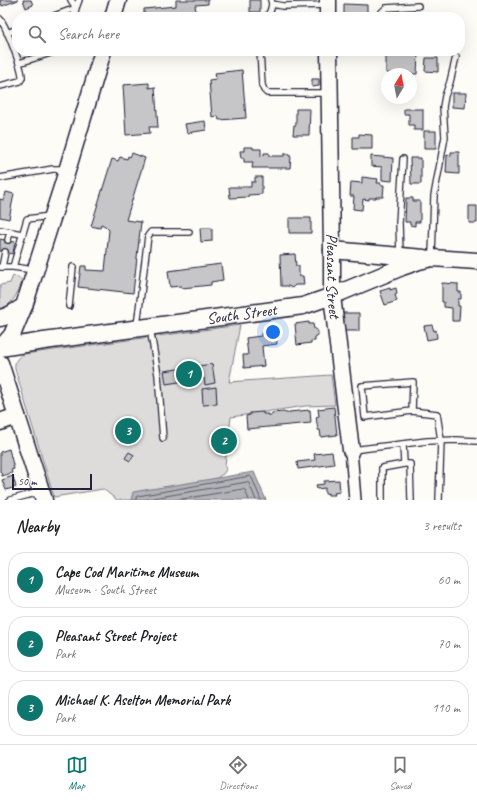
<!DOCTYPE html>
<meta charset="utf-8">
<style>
body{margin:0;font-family:Caveat,sans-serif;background:#f2f2f2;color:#202124}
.compass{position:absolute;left:381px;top:68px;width:36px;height:36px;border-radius:50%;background:#fff;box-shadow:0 4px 16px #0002;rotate:10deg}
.scale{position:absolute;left:12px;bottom:10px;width:80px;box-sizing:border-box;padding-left:4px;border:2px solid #22223b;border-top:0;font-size:11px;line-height:14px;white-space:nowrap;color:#22223b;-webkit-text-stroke:3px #fdfcf7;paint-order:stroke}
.you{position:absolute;left:273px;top:332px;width:14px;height:14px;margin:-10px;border:3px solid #fff;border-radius:50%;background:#1a73e8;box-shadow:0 0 0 6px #1a73e833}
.badge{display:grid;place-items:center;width:26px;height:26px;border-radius:50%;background:#0f766e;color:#fff;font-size:13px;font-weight:700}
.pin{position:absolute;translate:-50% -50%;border:2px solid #fff;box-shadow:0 1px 4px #0006}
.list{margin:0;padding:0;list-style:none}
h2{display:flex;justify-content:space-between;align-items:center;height:52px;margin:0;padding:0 16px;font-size:17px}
h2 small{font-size:13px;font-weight:400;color:#757577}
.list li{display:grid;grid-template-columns:26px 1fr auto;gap:12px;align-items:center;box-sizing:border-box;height:56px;margin:0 8px 8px;padding:0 8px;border:1px solid #e0e0e0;border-radius:16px}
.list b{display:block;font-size:15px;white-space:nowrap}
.list p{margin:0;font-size:13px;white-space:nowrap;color:#757577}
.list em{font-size:13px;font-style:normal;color:#757577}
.icon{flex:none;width:22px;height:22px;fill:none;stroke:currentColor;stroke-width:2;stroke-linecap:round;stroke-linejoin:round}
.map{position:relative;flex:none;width:477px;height:500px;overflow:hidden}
.search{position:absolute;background:#fff;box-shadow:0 4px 16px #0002;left:12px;right:12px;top:12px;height:44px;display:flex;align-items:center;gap:10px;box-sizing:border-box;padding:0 14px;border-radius:16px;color:#757577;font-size:15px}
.sheet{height:244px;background:#fff}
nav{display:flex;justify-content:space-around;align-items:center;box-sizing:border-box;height:56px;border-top:1px solid #e0e0e0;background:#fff;font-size:11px;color:#757577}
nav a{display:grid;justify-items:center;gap:2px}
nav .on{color:#0f766e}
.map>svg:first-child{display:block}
</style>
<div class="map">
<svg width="477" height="500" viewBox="0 0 477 500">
<rect width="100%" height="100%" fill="#fdfcf7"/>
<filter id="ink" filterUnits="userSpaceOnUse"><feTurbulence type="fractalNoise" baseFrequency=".025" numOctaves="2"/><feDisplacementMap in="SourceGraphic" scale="8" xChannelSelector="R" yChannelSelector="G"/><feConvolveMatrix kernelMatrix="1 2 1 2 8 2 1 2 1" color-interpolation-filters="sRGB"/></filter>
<g filter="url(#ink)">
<path fill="#dddcdb" stroke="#807f8b" d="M13,276L18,277L23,281C18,292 12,306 0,310V285L10,283Z
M240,325L229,382L331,375L335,405L305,406L231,417L225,465L226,470L223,474L215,479L135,500H117L103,489L54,497L15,369C14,362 17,357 24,354Z"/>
<path fill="#b2b2b7" stroke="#787885" d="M254,472L266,500H131L133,492Z"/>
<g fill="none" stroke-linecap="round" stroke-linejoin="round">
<path stroke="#5c5c6d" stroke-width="1" d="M136,500V497L138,496L250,476L252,478L261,500
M142,500L247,482L249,483L256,500
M176,500L243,489L245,490L249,500"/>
</g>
<path fill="#c6c6c8" stroke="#22223b" d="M0,0H18L2,6Z
M23,0H31L33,5L26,8Z
M176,0H208V4L195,5L196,12L186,13V17H144V9L176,6Z
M250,0H260V12H250Z
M344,4L367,5V17H344Z
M386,52L418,53L417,74L386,73Z
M426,58H438V72L425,71Z
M242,70L246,118L219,120L218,116L212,117L209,80L216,79L215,73Z
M312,79H319V86L312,87Z
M149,83V88L155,87L158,127H149L150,133L126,135L123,85Z
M452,93H466L465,108L452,107Z
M296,109H310L309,135H293L294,125H296Z
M404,109H423V130H414V125H409V114H404Z
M205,121L206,130L187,133L185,124Z
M424,131H436V149H424Z
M359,134L372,135V149H353V137H359Z
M244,147H253V149H261V156L264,155V153H269V156H284V154H289V156H291L290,168H252L253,162H244V158H241L240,151H244Z
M451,152H459V174L446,173L447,155L451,156Z
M132,153L145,158L126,220L141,222L133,293L78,287L81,266H86V270L105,271L109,230L105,226L101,224L100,228L91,226L112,159L118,161L120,157L127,159L128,156L130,157Z
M371,156L393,158L392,181L382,180V167L371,166Z
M410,158H421V184H411Z
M255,177H262V194L248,195V197L230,198L229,187H251V182H255Z
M362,177L378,179L377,183H381V185H384L383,197H376V198H369V200L363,199L362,210L353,209L354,196H350L351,182L362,183Z
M6,192L14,194L9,219L0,217V199L4,200Z
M406,198H413V201H420V222H415V226L410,225V222H405Z
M469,206H477V223H469Z
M289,218H311V233H289Z
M200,228H212V241L201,242Z
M0,239L15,242L13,254L0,251Z
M295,254L296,266H299V276H303L304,285H295L292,288L288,286H281L280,255Z
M221,264L223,280L211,282V285L182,288L181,286L170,287L168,271Z
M442,283L458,284V292H461V299H458V306H460L459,321H452V308L444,307V302H442Z
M390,288V290L396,288L397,294L395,295L397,301L385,305L380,291Z
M343,313H359V331H343Z
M309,322V324H313L314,329H316L318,332V335L315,337V341H311V343L297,345L295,324Z
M432,325L434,331L436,330L437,338L427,340L424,326Z
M276,332L277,344L262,346L264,366L244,368L243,355H248L246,338L261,336V333Z
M212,364L215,383L205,385L204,378L166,384L164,371Z
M216,387L217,404L203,405L202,389Z
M334,407L337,435L321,437L320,430H318L316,417L319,416L318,409Z
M310,410L311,423L247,429L246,416L250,415V413L263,412V414H268V415H272V413L284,412L285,413H289V412Z
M9,449L14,469L11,470L12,473L2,476L1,472H0V452Z
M129,452L134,455L130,461L125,458Z
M332,452L334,464L298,469L297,462L315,460L314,454Z
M13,476L16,487L6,490L2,480Z
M339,480L340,492L334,493L335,495H328V493L325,494V488L317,489L316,485L324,484V481Z"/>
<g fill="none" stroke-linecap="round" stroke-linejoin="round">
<g stroke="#22223b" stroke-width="8">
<path id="lane" d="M271,0L272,4L283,6L328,5
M51,17L76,8L71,0
M74,17L76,8L79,0
M265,17C270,14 271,10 272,4
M377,17L386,8L418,6
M0,19C6,26 23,70 22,78C21,79 21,80 20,81L0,86
M7,33L17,29
M260,51L262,85L264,90L267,93H329
M19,63L57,51
M0,178L53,169H65
M0,230L22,234
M8,240L10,232
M400,255L399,223L403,159
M432,256L434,196L445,137L443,107L445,96L450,82L456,57
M0,267H13L27,219L50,216
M2,267L5,252
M13,267L34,270
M69,306L73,267
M137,326L148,236L151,232H189
M150,328L158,375L163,438
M412,411L413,382L362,386L365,417L412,411L437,414L441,440L439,500
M403,444L404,464
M352,450L427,441L457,440L477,441
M10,500L39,492
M382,500V468L404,464H410L411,500"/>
</g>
<g stroke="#22223b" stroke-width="14">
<path id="street" d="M351,450L355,500"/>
</g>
<g stroke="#22223b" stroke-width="19">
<g id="secondary">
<path d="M328,0V17"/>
<path d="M113,17L118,0"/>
<path id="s1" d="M329,51L332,250V296L351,450"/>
<path d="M332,250L424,258"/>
<path d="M0,318C9,317 16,311 24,306"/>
<path d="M0,346L5,343L12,335L24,306L63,184L103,51"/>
<path id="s2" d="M0,348L44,341L303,306L332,296L402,267L419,261L432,258L477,261"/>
<path d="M0,363L44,500"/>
<path d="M0,422L17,416"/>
</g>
</g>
<use href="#lane" stroke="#fdfcf7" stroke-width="5.5"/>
<use href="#street" stroke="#fdfcf7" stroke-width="11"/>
<use href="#secondary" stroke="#fdfcf7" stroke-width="16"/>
</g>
</g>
<g text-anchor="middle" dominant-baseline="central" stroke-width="3.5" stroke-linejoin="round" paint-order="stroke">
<g font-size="16" fill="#22223b" stroke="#fdfcf7">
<text stroke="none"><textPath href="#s1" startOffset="225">Pleasant Street</textPath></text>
<text stroke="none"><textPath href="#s2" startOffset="244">South Street</textPath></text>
</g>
</g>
</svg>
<svg class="compass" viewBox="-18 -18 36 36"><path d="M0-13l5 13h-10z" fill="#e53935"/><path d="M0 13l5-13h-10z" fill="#757577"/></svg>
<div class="scale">50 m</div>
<div class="you"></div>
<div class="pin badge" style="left:189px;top:374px">1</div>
<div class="pin badge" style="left:224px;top:441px">2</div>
<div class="pin badge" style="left:128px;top:431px">3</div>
<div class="search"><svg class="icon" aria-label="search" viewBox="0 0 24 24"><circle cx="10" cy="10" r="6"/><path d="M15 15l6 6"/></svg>Search here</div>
</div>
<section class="sheet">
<h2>Nearby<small>3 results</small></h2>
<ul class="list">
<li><span class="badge">1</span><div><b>Cape Cod Maritime Museum</b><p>Museum · South Street</p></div><em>60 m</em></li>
<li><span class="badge">2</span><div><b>Pleasant Street Project</b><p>Park</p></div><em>70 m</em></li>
<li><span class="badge">3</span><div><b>Michael K. Aselton Memorial Park</b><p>Park</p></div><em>110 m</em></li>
</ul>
</section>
<nav>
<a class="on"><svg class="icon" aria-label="map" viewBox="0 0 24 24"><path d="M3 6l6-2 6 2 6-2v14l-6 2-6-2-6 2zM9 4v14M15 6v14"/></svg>Map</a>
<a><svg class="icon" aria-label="directions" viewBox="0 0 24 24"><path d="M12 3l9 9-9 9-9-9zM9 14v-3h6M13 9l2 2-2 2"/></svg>Directions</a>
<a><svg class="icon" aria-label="saved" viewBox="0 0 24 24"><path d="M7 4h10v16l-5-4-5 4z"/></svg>Saved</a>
</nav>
